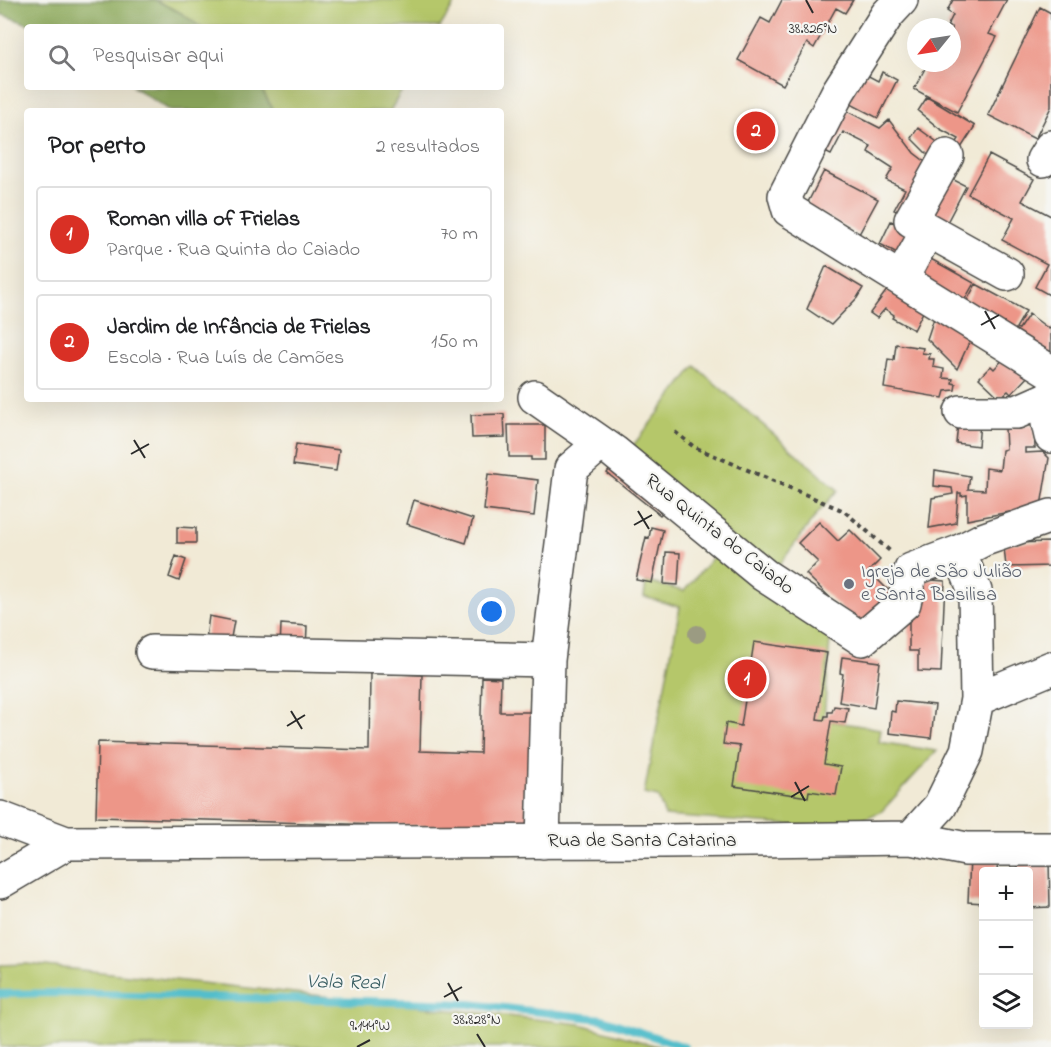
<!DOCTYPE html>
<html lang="pt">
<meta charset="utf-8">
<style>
body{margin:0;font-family:"Indie Flower",sans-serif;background:#f6f6f6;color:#202124}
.controls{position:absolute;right:18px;bottom:18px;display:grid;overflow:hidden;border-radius:6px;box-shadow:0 6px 24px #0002}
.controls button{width:54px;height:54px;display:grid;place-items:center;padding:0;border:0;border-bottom:2px solid #e0e0e0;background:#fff;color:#202124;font:30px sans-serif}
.compass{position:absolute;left:907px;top:18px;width:54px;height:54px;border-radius:50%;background:#fff;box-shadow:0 6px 24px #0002;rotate:240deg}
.you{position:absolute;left:492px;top:612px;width:21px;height:21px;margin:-15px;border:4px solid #fff;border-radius:50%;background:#1a73e8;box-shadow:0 0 0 9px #1a73e833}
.badge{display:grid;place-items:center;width:39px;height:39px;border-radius:50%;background:#d93025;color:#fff;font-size:20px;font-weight:700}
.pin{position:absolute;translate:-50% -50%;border:3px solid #fff;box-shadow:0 2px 6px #0006}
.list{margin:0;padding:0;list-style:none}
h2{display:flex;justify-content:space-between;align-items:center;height:78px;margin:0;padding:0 24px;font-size:26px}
h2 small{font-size:20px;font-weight:400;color:#757577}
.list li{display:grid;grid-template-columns:39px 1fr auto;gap:18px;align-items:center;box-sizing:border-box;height:96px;margin:0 12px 12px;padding:0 12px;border:2px solid #e0e0e0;border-radius:6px}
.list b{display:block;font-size:22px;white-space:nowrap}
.list p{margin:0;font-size:20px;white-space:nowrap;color:#757577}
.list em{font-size:20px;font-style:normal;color:#757577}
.icon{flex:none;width:33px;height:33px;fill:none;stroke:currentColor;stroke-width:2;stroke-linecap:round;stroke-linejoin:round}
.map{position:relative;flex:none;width:1051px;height:1047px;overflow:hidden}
.search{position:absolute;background:#fff;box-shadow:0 6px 24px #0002;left:24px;top:24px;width:480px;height:66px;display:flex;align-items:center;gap:15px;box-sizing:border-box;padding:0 21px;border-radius:6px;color:#757577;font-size:22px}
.panel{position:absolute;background:#fff;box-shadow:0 6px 24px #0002;left:24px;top:108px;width:480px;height:294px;border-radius:6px}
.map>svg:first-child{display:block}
</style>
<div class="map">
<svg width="1051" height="1047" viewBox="0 0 1051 1047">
<rect width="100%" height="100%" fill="#f6f6f2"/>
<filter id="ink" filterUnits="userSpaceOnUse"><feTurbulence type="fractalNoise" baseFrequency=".0167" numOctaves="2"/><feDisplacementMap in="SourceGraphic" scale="12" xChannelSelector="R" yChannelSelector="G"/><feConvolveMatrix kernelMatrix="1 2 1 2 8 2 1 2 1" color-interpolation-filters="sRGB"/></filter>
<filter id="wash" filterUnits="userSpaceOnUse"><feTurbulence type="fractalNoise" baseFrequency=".008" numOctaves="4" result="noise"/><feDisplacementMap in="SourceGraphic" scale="24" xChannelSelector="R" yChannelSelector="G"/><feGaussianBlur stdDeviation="1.35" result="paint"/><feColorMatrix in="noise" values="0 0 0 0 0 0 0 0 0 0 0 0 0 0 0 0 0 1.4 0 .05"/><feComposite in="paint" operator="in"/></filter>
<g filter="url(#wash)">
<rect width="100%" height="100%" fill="#f1ead6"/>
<path fill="#b5c76a" stroke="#70794a" stroke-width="1.5" d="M155,0H457L440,27H200L181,13Z
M260,87H404L390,111H274Z
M695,366L838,490L817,514L774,572L628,452Z
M720,549L824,629L830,639L824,720L881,729L879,742L937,751L882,811L842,829L665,816L658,797L644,794L680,607L644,597L646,582L684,591Z
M27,964L580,1024L661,1047H0V965Z"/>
<path fill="#90ac5e" stroke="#5e6c44" stroke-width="1.5" d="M0,0H155L181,13L200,27H37L0,14Z
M133,87H260L274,111H171Z"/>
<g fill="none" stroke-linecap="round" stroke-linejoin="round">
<path stroke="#52becb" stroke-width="8" d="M0,994L59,993L469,1004L602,1019L684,1047"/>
</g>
<g id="blocks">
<path fill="#ed9688" d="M782,0H853L845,13L836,8L814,48L807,43L783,85L738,60L761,18L770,23Z
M953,0H1007L989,34L997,37L957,112L914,89L928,63H952V27H947L953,15L947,11Z
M1040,7L1051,13V107L1035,139L988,115Z
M882,72L897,80L878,118L847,102L863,73L878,81Z
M927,97L975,126L961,148L955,145L959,139L940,129L918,111Z
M843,109L880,128L889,120L914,153L927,163L909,217L894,210L905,189L886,180L893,168L868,152L871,146L843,132L831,155L821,150Z
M918,128L944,147L935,162L911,138Z
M989,155L1034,179L1022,201L1051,216V296L1035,287L1047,264L1002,240L1014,218L968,194Z
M824,171L878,199L859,234L806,206Z
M942,174L966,186L944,228L920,216Z
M891,221L915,234L903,256L880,244Z
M929,258L974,283L961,306L916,281Z
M826,266L863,288L857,298L831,325L807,309Z
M976,284L1026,311L1016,328L1019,329L1029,314L1049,329L1051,326V361L963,308Z
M887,290L924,310L914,330L892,318L894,315L885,309L877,318L870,313Z
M935,315L972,336L957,369L927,339Z
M896,344L923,348L922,353L930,354L929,359H934L933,367L944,369L943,378L953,379L952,383L956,384L955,390L945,391L943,398L884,388L888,359L894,360Z
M1011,351L1032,372L1011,394L1008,391L1000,398L979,378L991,366L994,369Z
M504,414L505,437L472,438L471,415Z
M980,422L978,446L956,443L958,424Z
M508,425H545V460H531V457H509Z
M1034,425L1035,448H1025V453L1043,452L1049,458L1041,506L967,520V495L961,496V493H958L956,523L929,528L932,498L953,494L952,488L934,486L935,470L970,476L968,489L985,490L986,468L1000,470L1002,450L1006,449L1005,428Z
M296,444L339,450L336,471L293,465Z
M615,462L669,505L660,515L607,473Z
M488,474L538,480L534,516L484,510Z
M414,500L473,519L466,543L407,524Z
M819,522L838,541L850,530L880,560L869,571L892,594L860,627L806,574L818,562L798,543Z
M177,527L196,528V543H177Z
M651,527L663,530L652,583L636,580L646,537L649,538Z
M1051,542V566L1006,567L1004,547L1011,543Z
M666,552L680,553L678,585L664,584Z
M176,556L186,560L179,581L169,577Z
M917,579L945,581L941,672L918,671V651H909V616H916Z
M209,616L234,621L230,643L206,639Z
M281,624L307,626L306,650L280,649Z
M754,642L827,653L817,719L824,720L825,716H828V712H832L834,706L848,708L845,723L831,721L824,764L841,767L836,795L809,791L808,797L734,786L740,746L723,744L726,723L741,726Z
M842,657L880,662L874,708L839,702L843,674L840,673Z
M370,673L422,675L420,751L480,753L482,677L501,678L500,712H533L530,829L96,817L98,742L369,750Z
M896,701L935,705L931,738L889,733L891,711L895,712Z
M970,858L998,859L997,872H984V903L968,902Z
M1018,860H1049L1050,907L1028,908V872H1018Z"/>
</g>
</g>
<g filter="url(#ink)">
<use href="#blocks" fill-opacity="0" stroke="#494845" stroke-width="1.5"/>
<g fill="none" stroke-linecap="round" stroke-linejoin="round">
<g stroke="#494845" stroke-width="36">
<path id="minor" d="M901,0L887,15L838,92L785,196L789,210L1051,372
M1043,160L1051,147
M928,230L911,220L947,156
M901,279L928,230L1007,274
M1051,395L1048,423L1051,436
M535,397L614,452L764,575L862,639L904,603L911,570L959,552L982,540L1051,516
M961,412H1017L1051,397
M152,652L548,660
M977,699L1051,668
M0,818L66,843L663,841L911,838L966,849H1051
M911,838L940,806L967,751L977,699L975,591L959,552
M543,842L548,660L571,469L601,443
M0,882L66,843"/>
</g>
<path stroke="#494845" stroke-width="4" stroke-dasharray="4.5 4.5" stroke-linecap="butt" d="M675,432L694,447L844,511L891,552"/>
<use href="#minor" stroke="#fff" stroke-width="33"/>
</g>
<circle fill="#9b9b82" cx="697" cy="634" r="9"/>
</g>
<path fill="none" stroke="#2b2b2b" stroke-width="2" d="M806,0L813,13M985,311L995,329M981,325L999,315M134,440L145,458M131,454L149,444M638,511L649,529M634,525L652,515M291,711L302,729M287,726L305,715M795,782L805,801M791,797L809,786M448,983L458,1001M444,997L462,987M477,1034L485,1047M357,1047L370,1040"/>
<circle fill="#6b7280" stroke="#f6f6f2" stroke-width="2" cx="849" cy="584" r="6"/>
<g text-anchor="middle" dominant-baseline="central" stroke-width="4.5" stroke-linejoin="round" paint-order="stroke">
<g font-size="20" fill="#2b2b2b" stroke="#f6f6f2">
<text transform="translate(719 535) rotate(38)">Rua Quinta do Caiado</text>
<text x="642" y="841">Rua de Santa Catarina</text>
</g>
<g font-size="20" fill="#5b616d" stroke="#f6f6f2" text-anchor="start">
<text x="861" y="572">Igreja de São Julião<tspan x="861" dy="23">e Santa Basilisa</tspan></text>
</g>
<g font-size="21" font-style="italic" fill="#395e63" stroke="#f6f6f2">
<text transform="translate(345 983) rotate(1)">Vala Real</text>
</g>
</g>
<g font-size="15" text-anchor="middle" fill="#2b2b2b" stroke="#f6f6f2" stroke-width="4.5" stroke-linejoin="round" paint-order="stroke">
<text x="813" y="33">38.826°N</text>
<text x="477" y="1024">38.828°N</text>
<text x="370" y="1030">9.144°W</text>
</g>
</svg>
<div class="controls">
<button>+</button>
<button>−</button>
<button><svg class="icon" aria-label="layers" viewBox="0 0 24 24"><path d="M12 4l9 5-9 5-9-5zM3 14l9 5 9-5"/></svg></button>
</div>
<svg class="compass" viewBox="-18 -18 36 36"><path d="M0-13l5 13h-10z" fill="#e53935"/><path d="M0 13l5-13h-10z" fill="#757577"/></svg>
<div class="you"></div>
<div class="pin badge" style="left:747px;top:679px">1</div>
<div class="pin badge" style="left:756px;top:131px">2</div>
<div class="search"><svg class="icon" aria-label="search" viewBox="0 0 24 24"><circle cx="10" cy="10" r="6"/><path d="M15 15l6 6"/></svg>Pesquisar aqui</div>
<section class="panel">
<h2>Por perto<small>2 resultados</small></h2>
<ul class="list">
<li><span class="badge">1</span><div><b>Roman villa of Frielas</b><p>Parque · Rua Quinta do Caiado</p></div><em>70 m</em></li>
<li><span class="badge">2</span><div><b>Jardim de Infância de Frielas</b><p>Escola · Rua Luís de Camões</p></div><em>150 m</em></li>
</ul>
</section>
</div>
